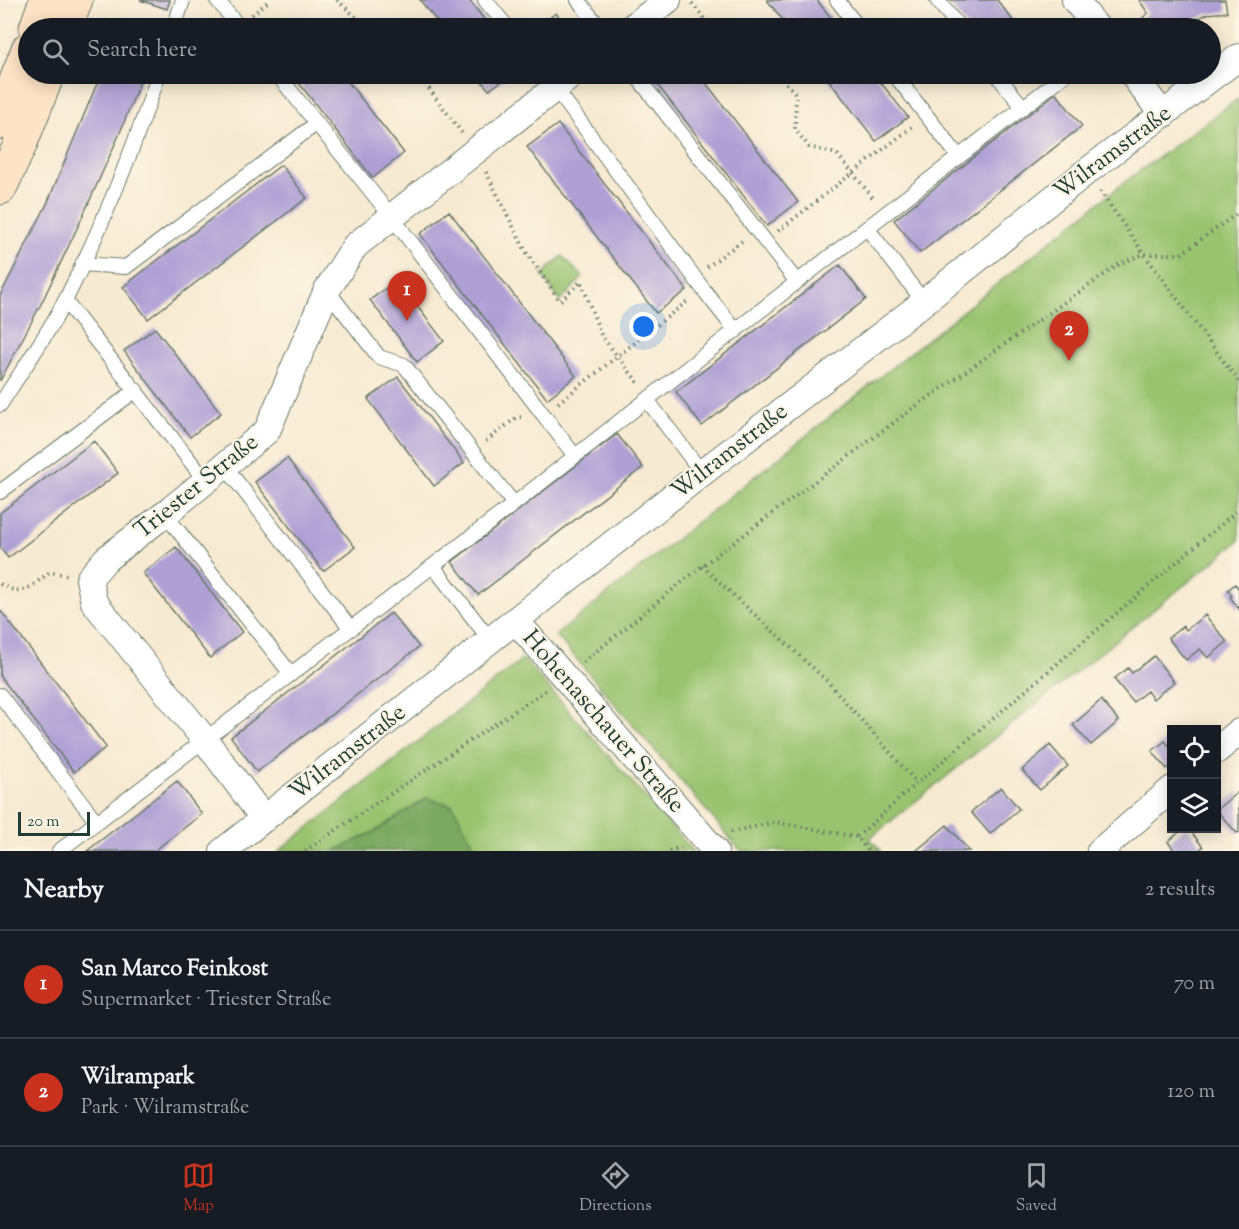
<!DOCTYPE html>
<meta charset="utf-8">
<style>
body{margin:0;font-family:"Sorts Mill Goudy",serif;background:#242831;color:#f1f3f6}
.controls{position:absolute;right:18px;bottom:18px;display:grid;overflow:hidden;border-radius:0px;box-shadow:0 3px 15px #0003}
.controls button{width:54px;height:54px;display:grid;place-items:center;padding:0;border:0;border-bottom:2px solid #363941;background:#171b24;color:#f1f3f6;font:30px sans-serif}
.scale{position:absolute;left:18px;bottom:15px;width:72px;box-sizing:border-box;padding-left:6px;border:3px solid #1f3d34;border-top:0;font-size:16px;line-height:21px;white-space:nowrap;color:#1f3d34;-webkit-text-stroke:4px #fcf5e5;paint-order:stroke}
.you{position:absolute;left:644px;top:327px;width:21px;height:21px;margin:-15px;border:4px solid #fff;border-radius:50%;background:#1a73e8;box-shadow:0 0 0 9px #1a73e833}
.badge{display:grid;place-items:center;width:39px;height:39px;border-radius:50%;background:#c8321e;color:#fff;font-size:20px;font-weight:700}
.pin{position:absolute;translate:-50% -50px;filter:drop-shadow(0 2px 3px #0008)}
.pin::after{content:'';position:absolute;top:32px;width:21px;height:18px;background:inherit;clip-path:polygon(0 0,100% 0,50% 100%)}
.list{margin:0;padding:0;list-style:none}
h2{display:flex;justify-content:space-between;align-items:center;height:78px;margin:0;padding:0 24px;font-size:26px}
h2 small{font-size:20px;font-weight:400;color:#9ea1a6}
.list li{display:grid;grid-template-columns:39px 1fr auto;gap:18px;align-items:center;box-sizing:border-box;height:108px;padding:0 24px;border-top:2px solid #363941}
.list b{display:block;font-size:22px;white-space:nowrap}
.list p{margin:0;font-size:20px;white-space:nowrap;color:#9ea1a6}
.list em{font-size:20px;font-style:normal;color:#9ea1a6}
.icon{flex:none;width:33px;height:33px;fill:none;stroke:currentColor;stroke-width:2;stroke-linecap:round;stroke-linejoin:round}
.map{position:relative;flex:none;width:1239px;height:851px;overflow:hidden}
.search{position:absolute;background:#171b24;box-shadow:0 3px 15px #0003;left:18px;right:18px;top:18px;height:66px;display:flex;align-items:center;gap:15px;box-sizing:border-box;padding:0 21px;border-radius:33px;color:#9ea1a6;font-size:22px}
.sheet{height:294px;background:#171b24}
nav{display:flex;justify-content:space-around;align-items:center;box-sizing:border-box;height:84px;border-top:2px solid #363941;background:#171b24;font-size:16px;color:#9ea1a6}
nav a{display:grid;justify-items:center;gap:3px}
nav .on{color:#c8321e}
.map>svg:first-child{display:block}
</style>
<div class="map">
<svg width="1239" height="851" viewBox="0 0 1239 851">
<rect width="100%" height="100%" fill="#fcf5e5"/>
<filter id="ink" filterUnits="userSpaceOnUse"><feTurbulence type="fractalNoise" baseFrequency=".0167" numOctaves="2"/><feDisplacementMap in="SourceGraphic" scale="12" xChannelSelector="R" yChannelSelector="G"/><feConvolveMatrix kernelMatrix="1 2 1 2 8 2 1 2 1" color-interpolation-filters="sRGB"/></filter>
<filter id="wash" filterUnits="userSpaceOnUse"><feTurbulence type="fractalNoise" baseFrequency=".008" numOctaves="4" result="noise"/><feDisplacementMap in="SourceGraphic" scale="24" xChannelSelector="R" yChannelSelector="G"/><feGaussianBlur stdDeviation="1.35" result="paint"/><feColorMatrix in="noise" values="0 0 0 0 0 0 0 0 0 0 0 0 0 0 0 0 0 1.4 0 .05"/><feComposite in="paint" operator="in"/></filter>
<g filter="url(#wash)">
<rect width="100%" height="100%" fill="#f7ead2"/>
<path fill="#9ac36f" stroke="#5c8052" stroke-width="1.5" d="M1239,98V541L870,838L881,851H741L556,635L1126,181Z
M562,256L583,277L560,301L542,275Z
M523,659L693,851H279Z"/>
<path fill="#7ba962" stroke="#4d734b" stroke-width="1.5" d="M427,798L453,806L477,851H335L374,832Z"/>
<g id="blocks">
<path fill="#aea0d5" d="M140,0H170L167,9Z
M420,0H469L491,28H442Z
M767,0H817L839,28H789Z
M946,0H997L1019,28H968Z
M1139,0H1225L1227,12L1207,14L1178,28H1150L1142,19L1148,13Z
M556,13L567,27L565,28H536Z
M101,74H143L119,135L81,220L41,304L0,381V296L47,204Z
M292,74H342L404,153L373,178Z
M476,74H512L489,90Z
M649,74H699L798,202L767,226Z
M824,74H874L908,117L876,141Z
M1056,93L1082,126L920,253L894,220Z
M558,124L687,290L656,313L527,147Z
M281,165L307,198L148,319L123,287Z
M449,211L576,376L547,399L420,234Z
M840,265L866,299L702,426L676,392Z
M397,280L444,341L417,362L370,300Z
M155,328L221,413L190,437L124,351Z
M398,377L464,463L434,486L368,399Z
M617,434L643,467L478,595L452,562Z
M94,441L118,473L8,558L0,547V513Z
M287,458L355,547L323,571L255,482Z
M176,547L242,632L210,658L143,573Z
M1235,584L1239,589V609L1230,597L1232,596L1228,590Z
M0,610L106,747L74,772L0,676Z
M391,613L419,647L257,772L231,737Z
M1205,615L1227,642L1208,658L1200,649L1186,660L1168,638L1183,626L1186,630Z
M1154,656L1174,682L1153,699L1147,691L1133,702L1114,679L1128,668L1132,673Z
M1101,700L1119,721L1091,745L1073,725Z
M1165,741L1172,749V765L1167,769L1152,751Z
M1050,745L1068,766L1040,790L1022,770Z
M177,781L202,814L154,851H87Z
M1001,787L1019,809L990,834L971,812Z
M1239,791V832L1237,833L1216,810Z
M947,825L969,851H916Z
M1184,828H1188L1203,847L1198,851H1175L1168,842Z"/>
</g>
</g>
<g filter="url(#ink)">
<use href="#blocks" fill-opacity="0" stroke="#6b7a6b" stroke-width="1.5"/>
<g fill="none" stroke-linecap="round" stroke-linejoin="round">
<g stroke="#6b7a6b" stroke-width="16">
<path id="service" d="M217,0L240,28
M485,0L508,28
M578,0L600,28
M837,0L859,28
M937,0L960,28
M174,28L183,0
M277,74L391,216L575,456
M545,74L703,289L736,331
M635,74L797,282
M894,74L959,157
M996,74L1023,107
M867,228L924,302
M82,264L126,267L317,123
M327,290L379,357L404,365L514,504
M65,301L205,480
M648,401L702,473
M0,405C22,370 47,336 66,299C102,227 133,150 159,74
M224,465L351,629
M0,492L136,390
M165,514L291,674
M433,566L491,641
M0,695L96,821
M59,851L514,504L797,282L1066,74"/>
</g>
<g stroke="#6b7a6b" stroke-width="28">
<path id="minor" d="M1075,0L1097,28
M631,28L668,0
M1132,74L1163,115
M516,621L715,851
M1216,751L1239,732
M264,819L205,740L94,602L89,579L106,559L165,514L267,431L327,290L355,246L573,74
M223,851L702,473L924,302L1086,172L1239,57
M1100,851L1172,789"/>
</g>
<g stroke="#6b7a6b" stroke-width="35">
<path id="secondary" d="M36,28L46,0
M65,28L76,0
M0,123L28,49
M0,188L20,145L48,74"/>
</g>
<path stroke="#6b7a6b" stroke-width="4" stroke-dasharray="1.5 4.5" stroke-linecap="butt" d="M337,0L368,28
M692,3L711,28
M252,15L270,0
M1199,18L1204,28
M106,21L128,28
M104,28H106
M150,28L151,24
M418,74L462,133
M778,74L796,94L795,129L809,147L837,154L874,199
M486,172L526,252L560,301L581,281L601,335L640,385
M1100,191L1144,254L1239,382
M778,231L912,127
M707,267L742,241
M558,403L689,300
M486,441L517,417H521
M702,566L827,681L917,783
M0,584C23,598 31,586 50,572L67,575
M583,662L702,566L912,409L1121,263L1144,254H1181L1239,212
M731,832L775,822L857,837L868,851
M857,837L917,783L1239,509
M305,851L546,690
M669,851L681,847"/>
<use href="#service" stroke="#fff" stroke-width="14"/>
<use href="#minor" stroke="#fff" stroke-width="26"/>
<use href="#secondary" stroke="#fee4c6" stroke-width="33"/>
</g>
</g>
<g text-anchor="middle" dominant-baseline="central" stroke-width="4.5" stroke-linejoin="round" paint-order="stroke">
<g font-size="24" fill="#1f3d34" stroke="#fcf5e5">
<text transform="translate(1113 153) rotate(-37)">Wilramstraße</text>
<text transform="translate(730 452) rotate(-38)">Wilramstraße</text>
<text transform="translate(197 487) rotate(-39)">Triester Straße</text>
<text transform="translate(603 722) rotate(49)">Hohenaschauer Straße</text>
<text transform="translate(348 753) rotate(-38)">Wilramstraße</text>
</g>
</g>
</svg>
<div class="controls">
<button><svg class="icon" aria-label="locate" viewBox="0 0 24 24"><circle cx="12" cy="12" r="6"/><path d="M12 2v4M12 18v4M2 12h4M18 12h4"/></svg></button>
<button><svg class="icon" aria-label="layers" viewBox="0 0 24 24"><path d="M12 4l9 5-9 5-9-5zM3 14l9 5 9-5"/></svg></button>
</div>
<div class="scale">20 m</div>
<div class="you"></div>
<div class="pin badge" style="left:407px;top:321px">1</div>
<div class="pin badge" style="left:1069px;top:361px">2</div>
<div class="search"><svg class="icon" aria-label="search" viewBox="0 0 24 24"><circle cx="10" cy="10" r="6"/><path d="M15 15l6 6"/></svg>Search here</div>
</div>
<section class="sheet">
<h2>Nearby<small>2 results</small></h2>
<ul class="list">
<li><span class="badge">1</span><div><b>San Marco Feinkost</b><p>Supermarket · Triester Straße</p></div><em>70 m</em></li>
<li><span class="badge">2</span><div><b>Wilrampark</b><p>Park · Wilramstraße</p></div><em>120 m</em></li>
</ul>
</section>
<nav>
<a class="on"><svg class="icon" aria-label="map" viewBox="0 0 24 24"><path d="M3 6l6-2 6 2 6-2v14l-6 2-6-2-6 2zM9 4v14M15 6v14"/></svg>Map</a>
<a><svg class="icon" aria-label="directions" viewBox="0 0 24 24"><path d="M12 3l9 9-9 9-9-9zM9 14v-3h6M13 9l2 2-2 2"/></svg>Directions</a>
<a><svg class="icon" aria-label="saved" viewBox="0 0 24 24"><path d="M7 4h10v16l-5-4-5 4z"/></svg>Saved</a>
</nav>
